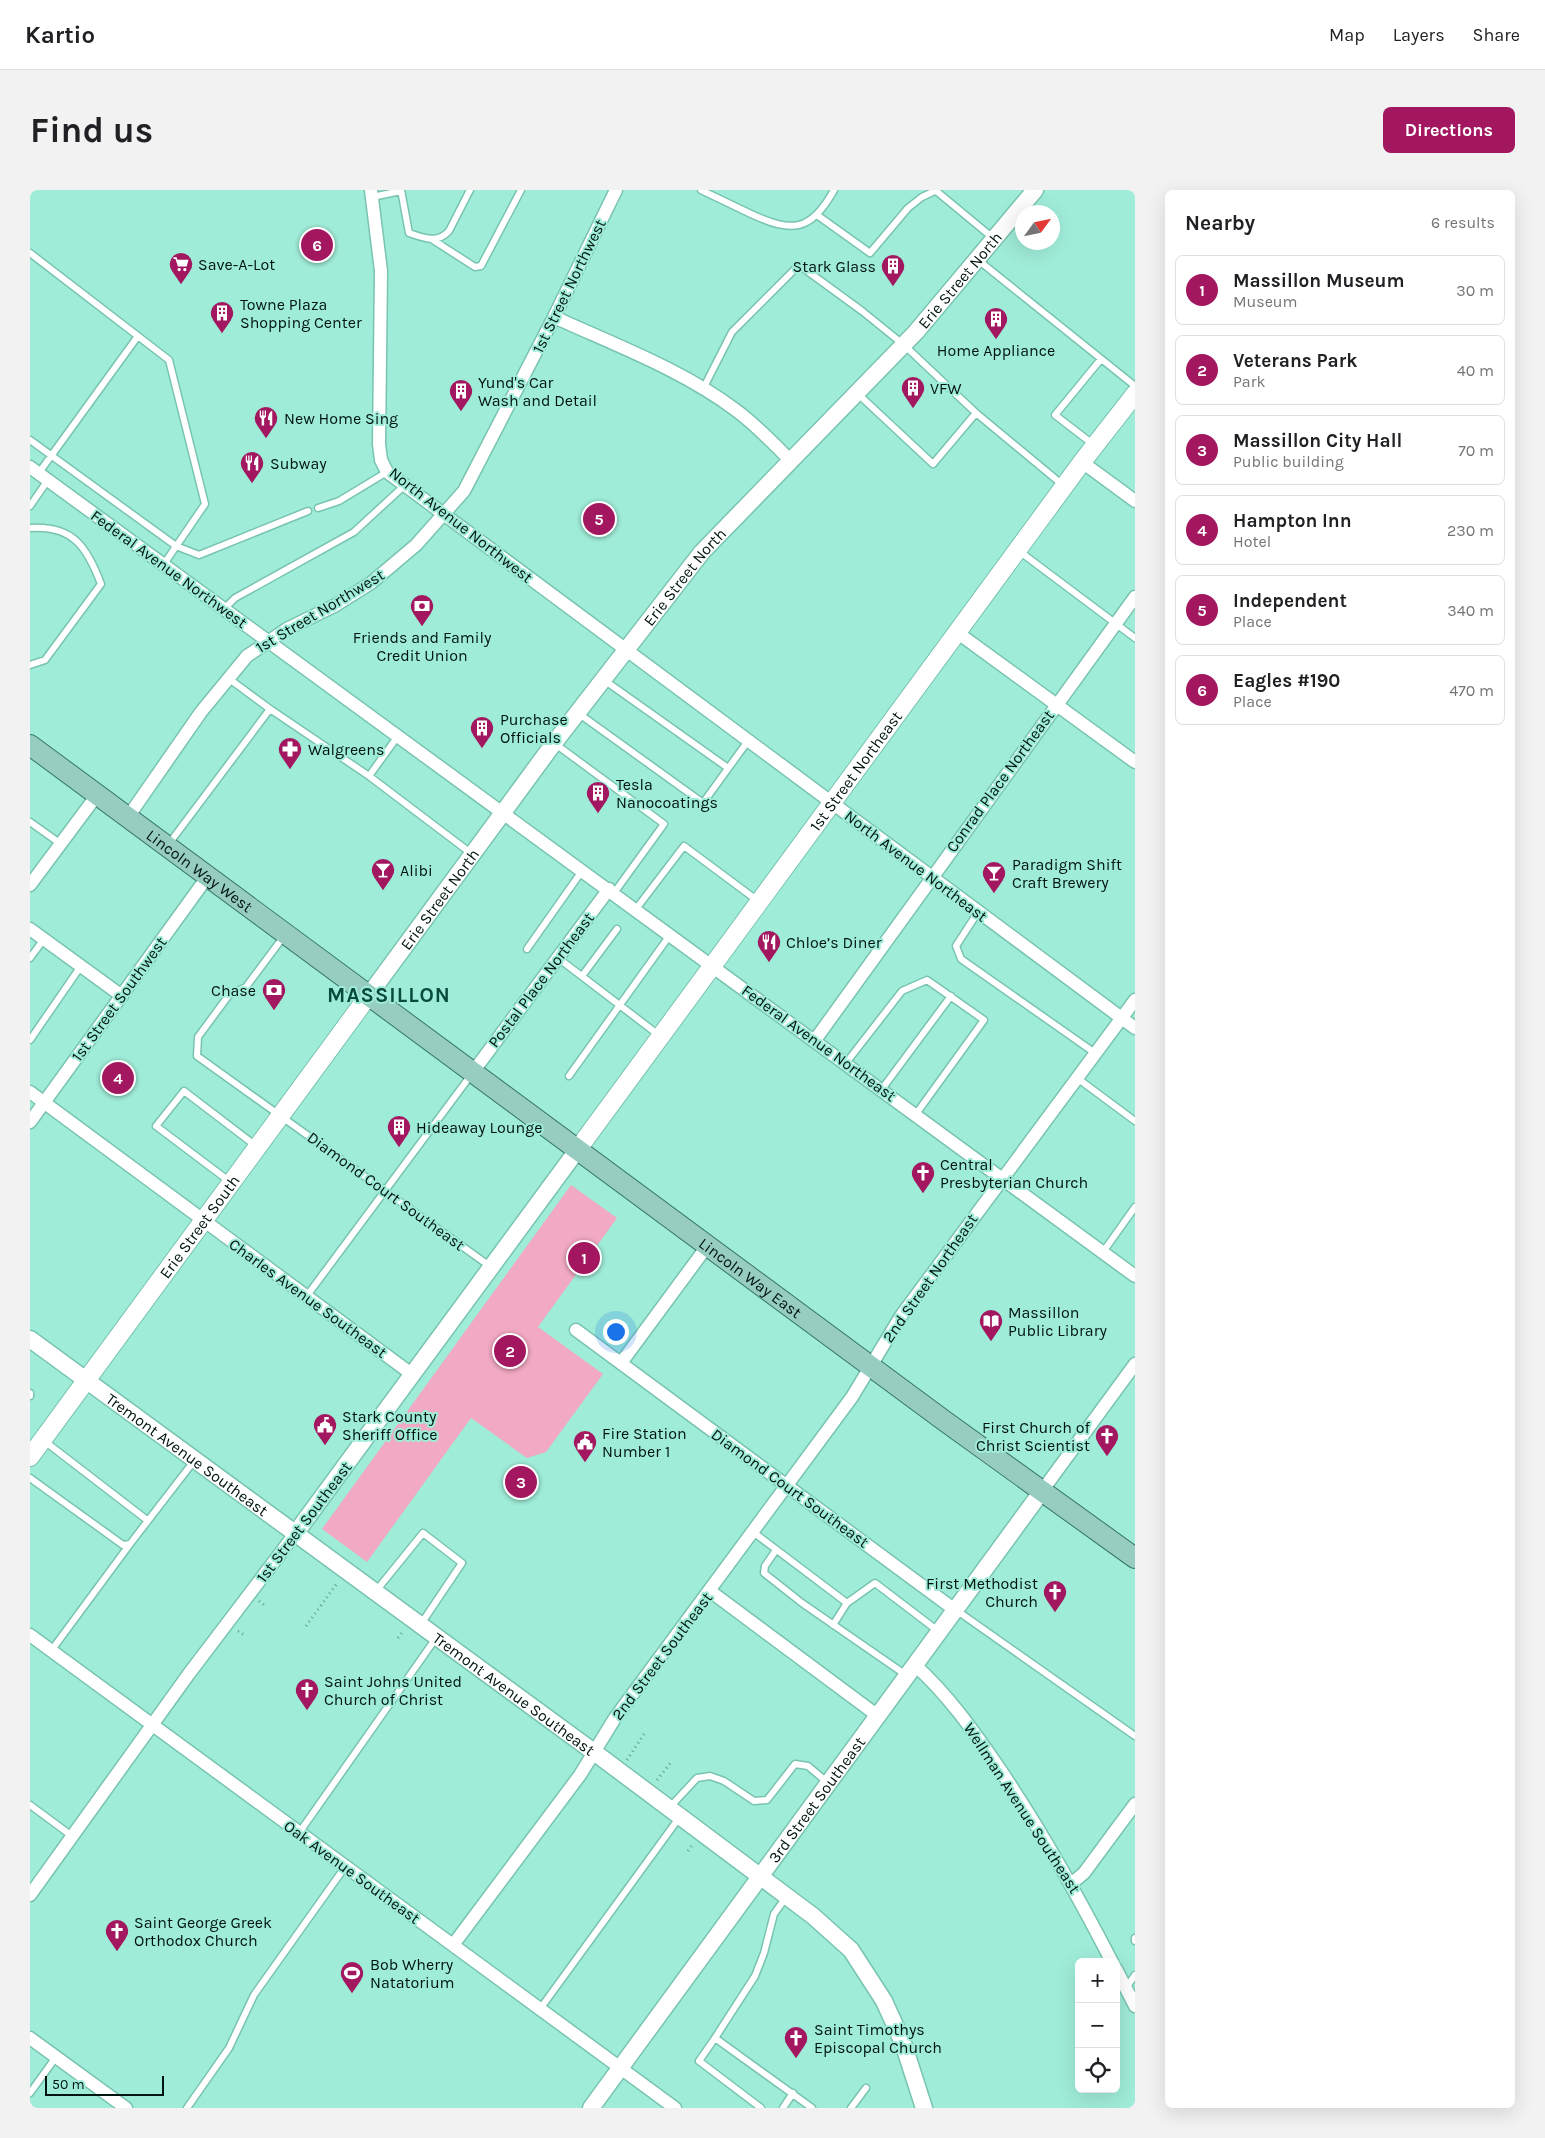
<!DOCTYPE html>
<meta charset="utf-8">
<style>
body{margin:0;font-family:Karla,sans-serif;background:#f2f2f2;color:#202124}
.controls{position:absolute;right:15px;bottom:15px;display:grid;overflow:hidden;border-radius:8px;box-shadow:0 5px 20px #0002}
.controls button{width:45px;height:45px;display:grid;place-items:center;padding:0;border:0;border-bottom:1px solid #e0e0e0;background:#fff;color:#202124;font:25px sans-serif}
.compass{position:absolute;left:985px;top:15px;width:45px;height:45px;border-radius:50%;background:#fff;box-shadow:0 5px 20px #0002;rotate:57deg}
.scale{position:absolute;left:15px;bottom:12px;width:119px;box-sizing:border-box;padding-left:5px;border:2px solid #001510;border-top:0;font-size:14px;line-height:18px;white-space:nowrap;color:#001510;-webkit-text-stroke:4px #9fecd8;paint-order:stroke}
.you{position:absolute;left:585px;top:1141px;width:18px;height:18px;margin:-12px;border:4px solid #fff;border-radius:50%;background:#1a73e8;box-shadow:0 0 0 8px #1a73e833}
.badge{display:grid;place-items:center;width:32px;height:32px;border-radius:50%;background:#a2175f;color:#fff;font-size:16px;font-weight:700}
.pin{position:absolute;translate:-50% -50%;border:2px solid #fff;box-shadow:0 1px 5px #0006}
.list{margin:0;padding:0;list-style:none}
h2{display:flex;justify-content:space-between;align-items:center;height:65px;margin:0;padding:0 20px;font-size:21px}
h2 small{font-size:16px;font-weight:400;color:#757577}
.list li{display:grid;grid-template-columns:32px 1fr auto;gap:15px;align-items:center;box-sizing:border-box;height:70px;margin:0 10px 10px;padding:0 10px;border:1px solid #e0e0e0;border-radius:8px}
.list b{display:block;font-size:19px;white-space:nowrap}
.list p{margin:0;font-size:16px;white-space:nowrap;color:#757577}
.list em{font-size:16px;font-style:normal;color:#757577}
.icon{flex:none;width:28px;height:28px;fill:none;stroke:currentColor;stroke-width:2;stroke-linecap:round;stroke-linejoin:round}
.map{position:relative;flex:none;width:1105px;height:1918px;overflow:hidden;border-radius:8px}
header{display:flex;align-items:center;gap:30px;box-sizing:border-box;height:70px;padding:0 25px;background:#fff;border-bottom:1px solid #e0e0e0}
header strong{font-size:24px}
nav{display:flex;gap:28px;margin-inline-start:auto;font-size:18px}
.intro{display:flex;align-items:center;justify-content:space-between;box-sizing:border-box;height:120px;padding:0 30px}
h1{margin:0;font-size:35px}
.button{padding:12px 22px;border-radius:8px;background:#a2175f;color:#fff;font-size:18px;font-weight:700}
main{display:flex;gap:30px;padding:0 30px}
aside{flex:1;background:#fff;border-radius:8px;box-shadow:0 5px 20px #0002}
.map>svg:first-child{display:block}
</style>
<header>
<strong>Kartio</strong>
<nav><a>Map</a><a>Layers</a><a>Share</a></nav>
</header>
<div class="intro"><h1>Find us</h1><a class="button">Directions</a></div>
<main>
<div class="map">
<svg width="1105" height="1918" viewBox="0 0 1105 1918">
<rect width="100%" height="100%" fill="#9fecd8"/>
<path fill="#f2a9c3" d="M541,995L587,1028L508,1137L573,1184L516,1262L497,1268L441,1228L337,1372L292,1339Z"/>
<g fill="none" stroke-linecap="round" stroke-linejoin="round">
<g stroke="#78c4b1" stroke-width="9">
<path id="service" d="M371,0L379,43C394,48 407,54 419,41L440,0
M671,0C688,8 704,16 721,24C762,43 781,42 804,0
M905,0L963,48
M342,7L371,1
M787,25L840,63L878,18L892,7L907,0
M403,50L445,77L451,76L491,0
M0,63L139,170L175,314L134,374
M948,70L1105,196
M673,199L702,142L769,75L832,121L874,155L946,223L903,274L828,204
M946,223L1034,296
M0,250L146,356L169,365L278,321
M1064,255L1025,225L1071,169
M8,284L108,146
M0,316L18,290
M288,318L309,311L357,282
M0,338C43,335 57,357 71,394L15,470L0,475
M989,361L1105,448
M194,419L205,408L324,342L374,296
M198,488L240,519
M574,490L698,578
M548,523L673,613L718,551
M524,553L634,634L584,703
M339,586L368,546
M0,632L31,654
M138,655L240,519L339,586L442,664
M606,719L654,656L728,711
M948,722L926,756L931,769L1065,863
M254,746L216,797L199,805L168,847L167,866L461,1077
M497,759L552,681
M0,768L14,749
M528,768L630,846
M552,786L587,739
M0,850L51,776
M816,873L872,801L897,790L954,830L886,924
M539,886L640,745
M1047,888L1105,931
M852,899L921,806
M199,991L126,936L154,901L226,956
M1073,1062L1105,1017
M276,1107L441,885
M0,1203V1206
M13,1250L117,1330
M0,1288L93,1355L100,1354L164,1271
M723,1342L817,1413
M746,1360L735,1376L734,1383L772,1413L876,1485
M346,1401L393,1343L432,1373L391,1434
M926,1420L1105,1546
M803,1435L817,1413L845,1393L908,1441
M21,1461L100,1354
M0,1615L42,1646
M640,1617L667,1588L680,1586L694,1591L724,1611L737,1610L765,1574L778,1576L798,1593
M269,1643L406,1448
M1105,1748V1751
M1096,1798L1105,1785
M510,1819L649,1628
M685,1848L725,1786L734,1763L744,1724L757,1706
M0,1903L26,1867
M157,1918L199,1858L224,1805L315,1677
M731,1918L669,1871L685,1848L782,1918
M753,1918L763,1903
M821,1918L836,1898"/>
</g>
<g stroke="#78c4b1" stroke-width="15">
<path id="minor" d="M341,0L351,81L349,254L351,270L357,282L1105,838
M524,127C585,155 653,180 707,221C726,235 743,253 760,270
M1052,272L1105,311
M0,277L1105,1086
M928,443L1105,572
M98,627L171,522L217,466L257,439L306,415L341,393L386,355L434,301L524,127L586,0
M0,695L67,605
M0,739L92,806
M785,850L1105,407
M443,882L579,699
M0,902L383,1185
M0,932L178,686
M546,1140L925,1420
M591,1173L678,1055
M1012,1301L1105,1174
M680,1401L848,1526
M0,1445L645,1918
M885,1475C918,1505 942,1539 967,1575C1010,1638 1047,1704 1082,1772
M1042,1693L1054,1683L1105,1614
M0,1705L158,1485L265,1344
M423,1755L550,1585L585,1528L822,1207L871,1126L1105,810
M1086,1779L1105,1816
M0,1848L96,1918"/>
</g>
<g stroke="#78c4b1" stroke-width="19">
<g id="tertiary">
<path id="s1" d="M339,805L524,553L672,362L886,142L1005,0"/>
<path id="s2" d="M0,1149L572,1568L783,1726L821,1760L854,1811L873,1853L894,1918"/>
<path d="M265,1344L548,959"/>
<path id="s3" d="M561,1918L1012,1301"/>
</g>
</g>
<g stroke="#78c4b1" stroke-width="20">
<g id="secondary">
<path id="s4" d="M548,959L1052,272L1105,204"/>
<path id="s5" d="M0,1267L339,805"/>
</g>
</g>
<g stroke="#357667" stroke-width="22">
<g id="primary">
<path id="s6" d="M0,555L916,1232L1105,1368"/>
</g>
</g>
<path stroke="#669f91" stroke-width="3" stroke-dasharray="1 4" stroke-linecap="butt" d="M229,1411L237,1417
M276,1436L308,1392
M208,1441L216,1446
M368,1448L373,1441
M597,1570L616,1541
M627,1590L642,1571
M658,1661L663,1654"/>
<use href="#service" stroke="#fff" stroke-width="6"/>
<use href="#minor" stroke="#fff" stroke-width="12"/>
<use href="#tertiary" stroke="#fff" stroke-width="16"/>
<use href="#secondary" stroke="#fff" stroke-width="18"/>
<use href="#primary" stroke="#97ccc0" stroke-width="20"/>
</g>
<defs>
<g id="supermarket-pin" transform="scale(1.25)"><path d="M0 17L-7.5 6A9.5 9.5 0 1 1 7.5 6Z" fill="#a2175f" stroke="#9fecd8"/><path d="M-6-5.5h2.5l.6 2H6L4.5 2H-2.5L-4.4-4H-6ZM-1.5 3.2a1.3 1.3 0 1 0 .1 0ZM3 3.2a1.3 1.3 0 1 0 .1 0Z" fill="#fff"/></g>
<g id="building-pin" transform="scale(1.25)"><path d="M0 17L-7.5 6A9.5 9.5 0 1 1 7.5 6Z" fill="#a2175f" stroke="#9fecd8"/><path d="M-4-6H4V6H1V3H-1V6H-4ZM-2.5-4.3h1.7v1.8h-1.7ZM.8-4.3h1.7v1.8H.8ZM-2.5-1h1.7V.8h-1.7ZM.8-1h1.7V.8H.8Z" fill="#fff"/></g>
<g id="restaurant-pin" transform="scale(1.25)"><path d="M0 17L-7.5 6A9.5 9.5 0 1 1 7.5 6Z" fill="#a2175f" stroke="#9fecd8"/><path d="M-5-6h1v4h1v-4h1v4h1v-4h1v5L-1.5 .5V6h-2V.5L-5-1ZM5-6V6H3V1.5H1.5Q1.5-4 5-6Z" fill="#fff"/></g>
<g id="bank-pin" transform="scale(1.25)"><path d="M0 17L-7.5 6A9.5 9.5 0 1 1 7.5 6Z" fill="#a2175f" stroke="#9fecd8"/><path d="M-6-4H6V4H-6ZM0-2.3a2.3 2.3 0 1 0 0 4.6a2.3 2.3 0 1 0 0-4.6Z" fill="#fff"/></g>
<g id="pharmacy-pin" transform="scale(1.25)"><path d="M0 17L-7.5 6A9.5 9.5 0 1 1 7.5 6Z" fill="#a2175f" stroke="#9fecd8"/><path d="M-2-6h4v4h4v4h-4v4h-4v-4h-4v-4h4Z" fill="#fff"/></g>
<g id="bar-pin" transform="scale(1.25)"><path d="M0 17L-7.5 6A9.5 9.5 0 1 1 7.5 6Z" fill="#a2175f" stroke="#9fecd8"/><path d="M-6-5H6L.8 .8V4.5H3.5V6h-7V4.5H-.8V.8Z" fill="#fff"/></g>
<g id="church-pin" transform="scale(1.25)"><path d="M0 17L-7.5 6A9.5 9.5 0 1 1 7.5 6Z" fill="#a2175f" stroke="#9fecd8"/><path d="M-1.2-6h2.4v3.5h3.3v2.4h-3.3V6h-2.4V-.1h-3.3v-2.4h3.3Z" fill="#fff"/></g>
<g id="library-pin" transform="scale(1.25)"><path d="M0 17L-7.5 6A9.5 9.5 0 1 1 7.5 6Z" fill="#a2175f" stroke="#9fecd8"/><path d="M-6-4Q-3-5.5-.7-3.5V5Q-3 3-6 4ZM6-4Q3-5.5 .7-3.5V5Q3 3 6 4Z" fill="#fff"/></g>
<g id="civic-pin" transform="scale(1.25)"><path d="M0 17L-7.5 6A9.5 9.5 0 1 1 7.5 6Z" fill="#a2175f" stroke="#9fecd8"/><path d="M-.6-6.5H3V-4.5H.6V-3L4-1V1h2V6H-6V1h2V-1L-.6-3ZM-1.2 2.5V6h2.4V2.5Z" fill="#fff"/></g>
<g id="stadium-pin" transform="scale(1.25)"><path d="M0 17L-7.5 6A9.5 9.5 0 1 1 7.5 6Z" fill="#a2175f" stroke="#9fecd8"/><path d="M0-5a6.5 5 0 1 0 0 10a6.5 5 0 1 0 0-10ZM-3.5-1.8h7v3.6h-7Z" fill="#fff"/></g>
</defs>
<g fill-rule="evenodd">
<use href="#supermarket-pin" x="151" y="74"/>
<use href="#building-pin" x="863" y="76"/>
<use href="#building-pin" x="192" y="123"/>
<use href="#building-pin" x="966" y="129"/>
<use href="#building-pin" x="883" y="198"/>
<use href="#building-pin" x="431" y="201"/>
<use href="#restaurant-pin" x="236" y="228"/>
<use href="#restaurant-pin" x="222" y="273"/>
<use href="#bank-pin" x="392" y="416"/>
<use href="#building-pin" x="452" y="538"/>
<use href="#pharmacy-pin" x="260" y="559"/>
<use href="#building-pin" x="568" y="603"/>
<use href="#bar-pin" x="353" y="680"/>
<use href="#bar-pin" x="964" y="683"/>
<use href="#restaurant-pin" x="739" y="752"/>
<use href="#bank-pin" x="244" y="800"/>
<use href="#building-pin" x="369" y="937"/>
<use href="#church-pin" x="893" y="983"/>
<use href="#library-pin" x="961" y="1131"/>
<use href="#civic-pin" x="295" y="1235"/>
<use href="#church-pin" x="1077" y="1246"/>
<use href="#civic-pin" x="555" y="1252"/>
<use href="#church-pin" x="1025" y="1402"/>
<use href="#church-pin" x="277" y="1500"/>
<use href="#church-pin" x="87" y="1741"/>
<use href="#stadium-pin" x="322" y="1783"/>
<use href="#church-pin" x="766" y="1848"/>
</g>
<g text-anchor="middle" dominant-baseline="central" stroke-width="4" stroke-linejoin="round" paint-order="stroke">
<g font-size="16" fill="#001510" stroke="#9fecd8" text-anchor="start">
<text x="168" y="74">Save-A-Lot</text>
<text x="846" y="76" text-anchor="end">Stark Glass</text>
<text x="210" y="114">Towne Plaza<tspan x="210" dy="18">Shopping Center</tspan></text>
<text x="966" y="160" text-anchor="middle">Home Appliance</text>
<text x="448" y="192">Yund's Car<tspan x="448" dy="18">Wash and Detail</tspan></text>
<text x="900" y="198">VFW</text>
<text x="254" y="228">New Home Sing</text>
<text x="240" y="273">Subway</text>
<text x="392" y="447" text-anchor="middle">Friends and Family<tspan x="392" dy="18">Credit Union</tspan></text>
<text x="470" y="529">Purchase<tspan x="470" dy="18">Officials</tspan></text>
<text x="278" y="559">Walgreens</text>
<text x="586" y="594">Tesla<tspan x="586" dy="18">Nanocoatings</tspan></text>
<text x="982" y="674">Paradigm Shift<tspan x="982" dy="18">Craft Brewery</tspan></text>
<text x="370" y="680">Alibi</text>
<text x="756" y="752">Chloe’s Diner</text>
<text x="226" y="800" text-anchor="end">Chase</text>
<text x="386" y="937">Hideaway Lounge</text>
<text x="910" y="974">Central<tspan x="910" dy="18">Presbyterian Church</tspan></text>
<text x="978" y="1122">Massillon<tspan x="978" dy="18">Public Library</tspan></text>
<text x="312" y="1226">Stark County<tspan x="312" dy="18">Sheriff Office</tspan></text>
<text x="1060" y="1237" text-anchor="end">First Church of<tspan x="1060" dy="18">Christ Scientist</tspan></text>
<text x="572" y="1243">Fire Station<tspan x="572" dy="18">Number 1</tspan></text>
<text x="1008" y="1393" text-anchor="end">First Methodist<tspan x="1008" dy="18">Church</tspan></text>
<text x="294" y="1491">Saint Johns United<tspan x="294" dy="18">Church of Christ</tspan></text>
<text x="104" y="1732">Saint George Greek<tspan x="104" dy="18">Orthodox Church</tspan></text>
<text x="340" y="1774">Bob Wherry<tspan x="340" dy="18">Natatorium</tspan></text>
<text x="784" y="1839">Saint Timothys<tspan x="784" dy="18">Episcopal Church</tspan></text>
</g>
<g font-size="16" fill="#001510" stroke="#9fecd8">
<text stroke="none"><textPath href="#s1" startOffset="929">Erie Street North</textPath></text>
<text transform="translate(539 96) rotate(-64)">1st Street Northwest</text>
<text transform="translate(431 335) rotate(38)">North Avenue Northwest</text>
<text transform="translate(139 379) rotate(36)">Federal Avenue Northwest</text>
<text stroke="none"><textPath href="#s1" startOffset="524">Erie Street North</textPath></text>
<text transform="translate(290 421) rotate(-31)">1st Street Northwest</text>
<text stroke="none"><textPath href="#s4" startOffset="469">1st Street Northeast</textPath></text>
<text transform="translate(970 591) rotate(-54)">Conrad Place Northeast</text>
<text transform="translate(886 676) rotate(37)">North Avenue Northeast</text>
<text stroke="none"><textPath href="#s6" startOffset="211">Lincoln Way West</textPath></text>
<text stroke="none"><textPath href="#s1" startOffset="119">Erie Street North</textPath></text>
<text transform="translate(511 790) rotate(-53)">Postal Place Northeast</text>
<text transform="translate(89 809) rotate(-54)">1st Street Southwest</text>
<text transform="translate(789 853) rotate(36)">Federal Avenue Northeast</text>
<text transform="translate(356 1001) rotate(36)">Diamond Court Southeast</text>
<text stroke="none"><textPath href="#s5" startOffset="286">Erie Street South</textPath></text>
<text stroke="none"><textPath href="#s6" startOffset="896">Lincoln Way East</textPath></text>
<text transform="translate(900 1088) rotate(-55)">2nd Street Northeast</text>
<text transform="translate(278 1108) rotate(36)">Charles Avenue Southeast</text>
<text stroke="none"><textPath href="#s2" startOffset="195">Tremont Avenue Southeast</textPath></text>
<text transform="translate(760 1298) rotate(36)">Diamond Court Southeast</text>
<text transform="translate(274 1332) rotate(-53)">1st Street Southeast</text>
<text transform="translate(632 1466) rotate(-53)">2nd Street Southeast</text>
<text stroke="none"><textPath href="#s2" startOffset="600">Tremont Avenue Southeast</textPath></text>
<text stroke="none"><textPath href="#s3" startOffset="382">3rd Street Southeast</textPath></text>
<text transform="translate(992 1618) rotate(57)">Wellman Avenue Southeast</text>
<text transform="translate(322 1682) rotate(36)">Oak Avenue Southeast</text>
</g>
<g font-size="21" font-weight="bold" letter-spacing="1" fill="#084a3e" stroke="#9fecd8">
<text x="359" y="805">MASSILLON</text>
</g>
</g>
</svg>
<div class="controls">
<button>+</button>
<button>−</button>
<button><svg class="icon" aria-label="locate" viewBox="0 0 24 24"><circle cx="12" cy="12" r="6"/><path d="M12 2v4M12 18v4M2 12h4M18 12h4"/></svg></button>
</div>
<svg class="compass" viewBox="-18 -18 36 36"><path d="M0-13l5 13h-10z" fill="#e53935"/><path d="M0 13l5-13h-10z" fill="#757577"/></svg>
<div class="scale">50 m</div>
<div class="you"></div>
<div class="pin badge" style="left:554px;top:1068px">1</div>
<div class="pin badge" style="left:480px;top:1161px">2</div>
<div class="pin badge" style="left:491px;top:1292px">3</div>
<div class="pin badge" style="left:88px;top:888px">4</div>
<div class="pin badge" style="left:569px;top:329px">5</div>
<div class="pin badge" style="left:287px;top:55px">6</div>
</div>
<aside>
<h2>Nearby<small>6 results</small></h2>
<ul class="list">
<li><span class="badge">1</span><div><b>Massillon Museum</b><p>Museum</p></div><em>30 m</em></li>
<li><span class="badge">2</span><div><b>Veterans Park</b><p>Park</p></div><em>40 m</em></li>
<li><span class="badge">3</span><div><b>Massillon City Hall</b><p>Public building</p></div><em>70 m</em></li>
<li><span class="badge">4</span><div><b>Hampton Inn</b><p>Hotel</p></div><em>230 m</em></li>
<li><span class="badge">5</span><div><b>Independent</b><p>Place</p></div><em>340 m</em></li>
<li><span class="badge">6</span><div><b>Eagles #190</b><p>Place</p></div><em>470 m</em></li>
</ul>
</aside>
</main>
